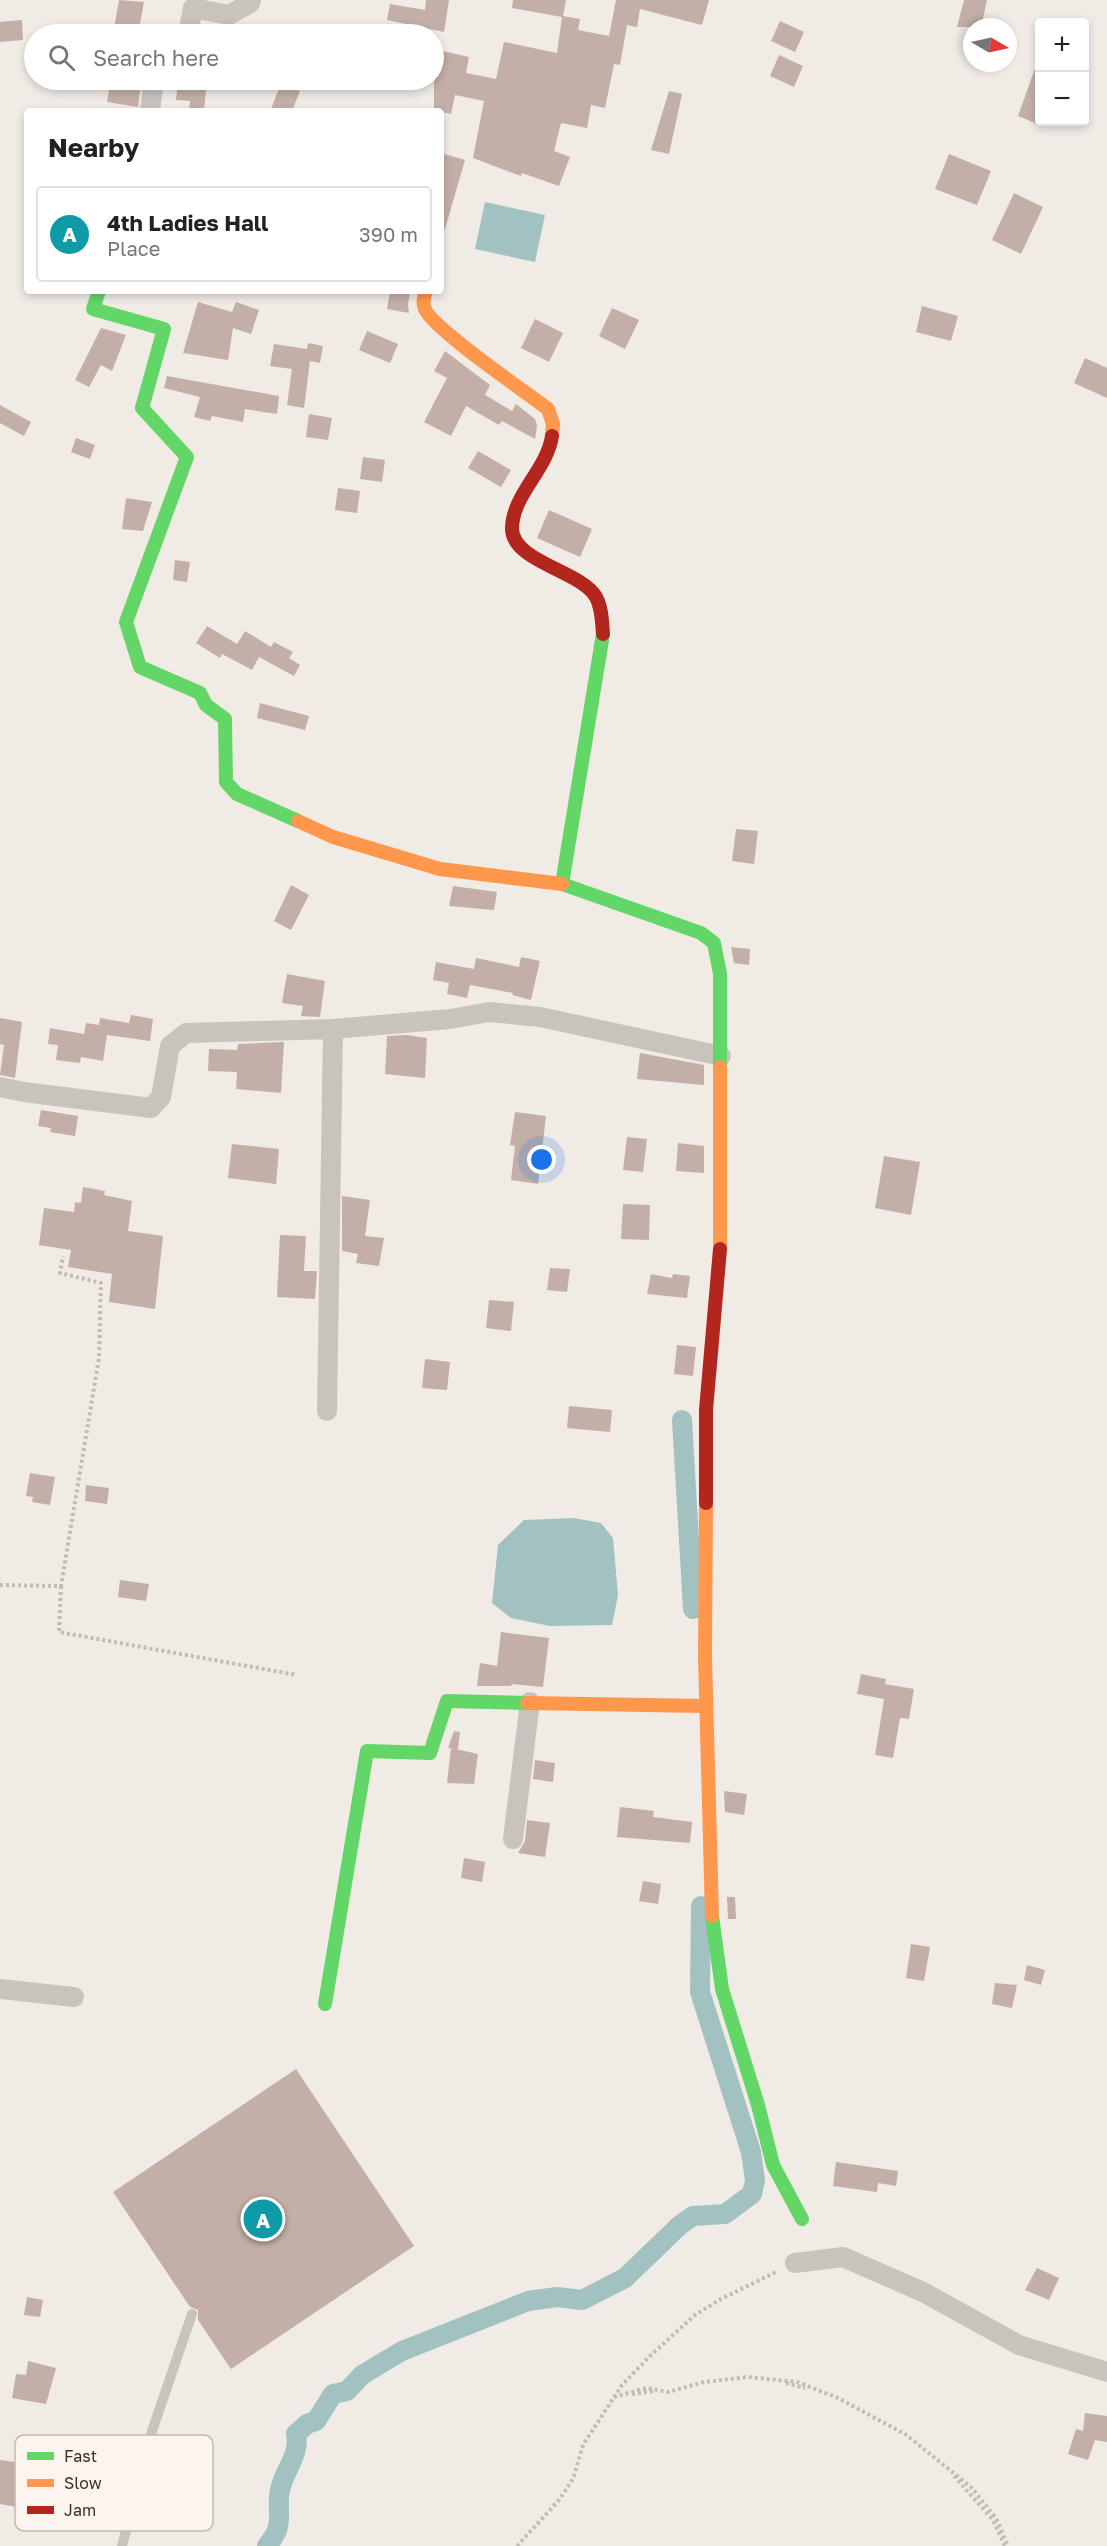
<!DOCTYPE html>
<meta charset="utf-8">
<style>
body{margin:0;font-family:"Golos Text",sans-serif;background:#f6f6f6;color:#222}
.controls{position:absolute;right:18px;top:18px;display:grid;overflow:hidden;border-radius:6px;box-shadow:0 3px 9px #0003}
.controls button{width:54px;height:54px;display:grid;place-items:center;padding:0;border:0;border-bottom:2px solid #e0e0e0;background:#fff;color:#222;font:30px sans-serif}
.compass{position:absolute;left:963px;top:18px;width:54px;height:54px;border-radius:50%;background:#fff;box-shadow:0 3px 9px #0003;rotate:99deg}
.you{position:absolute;left:542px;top:1160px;width:21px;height:21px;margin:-15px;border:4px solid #fff;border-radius:50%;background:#1a73e8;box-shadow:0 0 0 9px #1a73e833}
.badge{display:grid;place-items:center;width:39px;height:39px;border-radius:50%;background:#7a716c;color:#fff;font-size:20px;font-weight:700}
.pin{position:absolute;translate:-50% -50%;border:3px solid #fff;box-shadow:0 2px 6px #0006}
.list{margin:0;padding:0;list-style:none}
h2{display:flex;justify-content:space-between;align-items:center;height:78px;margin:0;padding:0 24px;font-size:26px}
h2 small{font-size:20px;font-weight:400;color:#767676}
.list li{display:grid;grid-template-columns:39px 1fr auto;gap:18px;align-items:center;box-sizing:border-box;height:96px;margin:0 12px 12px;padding:0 12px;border:2px solid #e0e0e0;border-radius:6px}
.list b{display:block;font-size:22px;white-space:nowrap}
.list p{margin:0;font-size:20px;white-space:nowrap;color:#767676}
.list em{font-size:20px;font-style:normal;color:#767676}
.icon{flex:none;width:33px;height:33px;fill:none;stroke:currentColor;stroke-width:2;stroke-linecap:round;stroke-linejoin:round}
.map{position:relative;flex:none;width:1107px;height:2546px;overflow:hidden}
.search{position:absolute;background:#fff;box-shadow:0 3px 9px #0003;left:24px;top:24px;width:420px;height:66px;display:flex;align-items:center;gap:15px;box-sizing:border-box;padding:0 21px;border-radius:33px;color:#767676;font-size:22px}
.panel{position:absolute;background:#fff;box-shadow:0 3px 9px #0003;left:24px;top:108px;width:420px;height:186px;border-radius:6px}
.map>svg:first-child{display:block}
</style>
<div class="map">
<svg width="1107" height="2546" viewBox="0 0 1107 2546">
<rect width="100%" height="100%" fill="#f0ebe5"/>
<path fill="#a1c2c1" d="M485,202L545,215L535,262L475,249Z
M573,1518L601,1523L613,1538L618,1595L612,1625L550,1626L511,1618L492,1603L498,1545L524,1520Z"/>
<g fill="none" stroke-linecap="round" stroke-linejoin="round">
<path stroke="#a1c2c1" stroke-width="20" d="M682,1420L693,1609
M267,2546C271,2541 275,2536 277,2530C281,2519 278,2508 279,2497C280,2473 301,2458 296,2434L307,2424L316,2421L333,2394L347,2391L362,2375L402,2351L528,2301L557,2297L582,2300L625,2278L680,2225L693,2216L725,2214L752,2194L755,2180L751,2152L700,1992L701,1906"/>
</g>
<path fill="#c3afa7" d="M119,0L144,2L138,34H113Z
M426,0H449L444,32L387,20L390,4L425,10Z
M513,0H566L563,16L580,19L578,30L609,36L616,0H709L702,25L640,9L637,27L627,25L620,65L614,64L605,108L591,105L587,128L561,123L554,151L570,157L559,186L522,173L521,176L473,158L484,101L455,95L451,114L434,110V49L469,57L466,73L496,79L504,42L557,53L562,17L512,8Z
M964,0H987L981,27H957Z
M22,20L23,40L0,42V22Z
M780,21L804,32L795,52L771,41Z
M779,55L803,66L794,87L770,76Z
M1038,60H1040V125L1018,116Z
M111,80L141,83L138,107L107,102Z
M178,80H207L204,111H189L190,101L176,100Z
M281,84L300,91L292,111H270Z
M669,91L682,94L669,154L651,150Z
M441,153L465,160L445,229H441Z
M949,154L991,171L977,205L935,189Z
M1014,193L1043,207L1021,254L992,240Z
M390,291H410L408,305L409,313L387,309Z
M198,302L232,312L236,302L259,310L251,334L233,328L228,360L183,353Z
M922,306L958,316L951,341L916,332Z
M612,308L639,320L625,349L599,336Z
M535,319L563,333L549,362L521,348Z
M101,328L126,335L112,371L101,365L89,387L75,380Z
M367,331L398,344L390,363L359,350Z
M308,343L323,346L320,363L310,361L304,408L287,405L292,369L270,366L274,344L307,349Z
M445,351L490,385L485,395L512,411L516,404L535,419L537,426L535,439L502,421L499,425L466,406L451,436L424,422L447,378L434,371Z
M1085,358L1107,368V398L1074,383Z
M167,376L279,396L277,414L245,409L243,422L212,416L210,421L194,417L200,397L164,388Z
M0,405L31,422L24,436L0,423Z
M309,414L332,418L328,440L306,437Z
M76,438L95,445L90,459L71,452Z
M478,451L511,470L501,487L468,468Z
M363,457L385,460L382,482L360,479Z
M338,488L360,491L357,513L335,510Z
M126,498L152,502L143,531L122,529Z
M549,510L592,529L580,557L537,538Z
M175,560L190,562L187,582L173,580Z
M207,626L237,644L245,631L271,647L274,642L293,652L289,658L300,665L294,676L259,657L252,670L222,654L220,658L196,643Z
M260,703L309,716L305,730L257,718Z
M736,829L758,831L754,864L732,861Z
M291,885L309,895L291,930L274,921Z
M453,886L497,892L494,910L449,906Z
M731,947L750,949L749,965L734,963Z
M521,957L540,961L531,1000L512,995L513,993L470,985L467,998L447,994L449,983L433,980L436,962L474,969L476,958L519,967Z
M287,974L325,981L320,1017L301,1016L303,1006L282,1003Z
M131,1015L153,1019L150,1041L107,1035L103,1061L81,1057L80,1063L56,1060L58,1045L48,1044L50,1028L84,1034L86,1023L99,1025L100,1018L129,1023Z
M0,1018L22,1022L15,1078L0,1075L4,1045L0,1044Z
M406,1035L427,1038L425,1078L385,1074L387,1036Z
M284,1042L281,1093L236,1089L237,1072L208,1071L209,1049L237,1050L238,1044Z
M640,1053L704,1065V1085L637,1079Z
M41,1110L78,1116L75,1136L50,1132L51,1128L38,1126Z
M515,1112L546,1116L538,1184L511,1180L515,1146L510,1145Z
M627,1137L647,1139L643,1172L623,1170Z
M678,1143L704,1146V1173L676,1171Z
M232,1144L279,1149L276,1184L228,1178Z
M884,1156L920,1162L911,1215L875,1208Z
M83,1187L105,1191L104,1195L132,1201L128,1231L163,1236L155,1309L109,1302L112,1274L68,1267L71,1250L39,1245L44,1208L74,1212L75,1202L81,1203Z
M342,1196L370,1200L365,1236L384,1238L379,1266L356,1263L358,1254L342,1251Z
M623,1204L650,1205L649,1240L621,1239Z
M280,1235L306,1236L304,1271H317L315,1299L277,1297Z
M550,1268L570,1269L567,1292L547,1290Z
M651,1274L672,1278L673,1274L690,1276L687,1298L647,1294Z
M489,1300L514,1302L511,1331L486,1328Z
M677,1345L696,1347L693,1376L674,1374Z
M425,1359L450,1362L447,1390L422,1388Z
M569,1406L612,1410L610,1432L567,1428Z
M30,1473L55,1477L50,1505L32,1502L33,1497L26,1496Z
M86,1485L109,1488L107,1504L85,1501Z
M120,1580L149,1584L146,1601L118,1597Z
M501,1632L549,1638L543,1687L512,1684L511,1686H477L480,1663L497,1666Z
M861,1674L886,1679L885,1684L914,1689L909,1719L900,1718L893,1758L875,1755L884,1699L857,1694Z
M454,1731L460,1732L458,1749L448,1748Z
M451,1748L478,1754L474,1784L447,1783Z
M535,1760L555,1763L553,1782L533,1779Z
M724,1791L747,1794L744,1815L725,1812Z
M620,1807L654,1811L653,1817L692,1822L690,1843L617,1837Z
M527,1820L550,1823L545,1857L518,1853L525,1841Z
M464,1858L485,1862L482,1882L461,1878Z
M643,1881L661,1884L658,1904L639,1901Z
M727,1897H735L736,1919H728Z
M911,1944L930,1947L924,1981L906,1978Z
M1027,1965L1045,1970L1041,1985L1024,1980Z
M995,1983L1017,1985L1012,2008L992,2004Z
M296,2069L414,2246L231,2369L198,2320V2310L190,2307L113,2192Z
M836,2162L898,2171L896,2186L878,2183L877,2192L833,2186Z
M1037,2268L1059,2278L1049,2300L1025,2290Z
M27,2297L43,2300L40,2317L24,2315Z
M28,2361L56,2368L46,2404L12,2398L16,2374L26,2375Z
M1085,2413L1107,2416V2442L1095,2440L1088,2460L1068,2454L1076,2429L1083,2431Z
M0,2460L29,2464L28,2475L35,2476L33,2491L26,2490L25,2498L18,2496L16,2507L0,2504Z"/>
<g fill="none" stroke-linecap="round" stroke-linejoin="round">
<path stroke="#c2bbb6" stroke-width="4" stroke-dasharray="3 3" stroke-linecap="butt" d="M0,1585L61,1586L99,1358L101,1283L60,1273L63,1256
M61,1586L59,1632L297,1675
M786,2383L805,2388
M632,2394L654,2391
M614,2397L646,2388L668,2392L704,2382L748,2377L797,2382L836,2397L905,2434L971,2487L996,2518L1008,2546
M954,2476L993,2520L1005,2546
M517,2546L559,2500L573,2479L583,2445L622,2385L650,2356L695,2315L721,2299L778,2271"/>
<path stroke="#c9c3be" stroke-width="10" d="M122,2546L151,2434L192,2314"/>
<path stroke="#c9c3be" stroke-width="20" d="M188,34L193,8L229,15L250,3L251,0
M150,111L154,80
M0,1087L24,1092L151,1108L161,1097L170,1046L186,1033L333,1029L450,1019L489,1012L540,1017L721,1056
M327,1411L333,1029
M513,1839L530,1702
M0,1989L74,1997
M795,2263L843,2257L923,2292L1019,2345L1107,2372"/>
<path stroke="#63d668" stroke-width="14" d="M99,291L93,309L164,329L142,408L187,457L126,622L140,667L200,693L206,705L225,719L226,782L237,794L298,821
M603,634L562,884L701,933L714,943L720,974V1067
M712,1916L722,1989L758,2105L773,2165L802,2219
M325,2004L367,1751L430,1753L447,1701L527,1703"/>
<path stroke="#ff974d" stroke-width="14" d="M426,291C424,297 422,303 425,309C433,329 526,392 548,409L553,424L552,436
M298,821L333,837L440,869L562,884
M720,1249V1067
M706,1503L705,1656L712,1916
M527,1703L705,1706"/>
<path stroke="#b3261e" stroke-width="14" d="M552,436C547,470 512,495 512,529C513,562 581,571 596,597C602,608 602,622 603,634
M706,1503V1410L720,1249"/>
</g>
<rect x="15" y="2435" width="198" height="96" rx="9" fill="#fbf5ee" stroke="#c1bab4" stroke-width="1.5"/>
<rect x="27" y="2452" width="27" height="8" fill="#63d668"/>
<rect x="27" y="2479" width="27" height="8" fill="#ff974d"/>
<rect x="27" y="2506" width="27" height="8" fill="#b3261e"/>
<g font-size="16" fill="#3b302b">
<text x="64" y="2462">Fast</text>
<text x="64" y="2489">Slow</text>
<text x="64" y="2516">Jam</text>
</g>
</svg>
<div class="controls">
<button>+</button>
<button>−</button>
</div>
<svg class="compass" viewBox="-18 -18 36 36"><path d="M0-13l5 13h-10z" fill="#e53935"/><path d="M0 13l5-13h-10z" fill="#767676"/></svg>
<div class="you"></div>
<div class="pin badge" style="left:263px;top:2219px;background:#0f9aa8">A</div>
<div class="search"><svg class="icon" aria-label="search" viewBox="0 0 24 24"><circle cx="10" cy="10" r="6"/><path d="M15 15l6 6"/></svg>Search here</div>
<section class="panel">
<h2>Nearby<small></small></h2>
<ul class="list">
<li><span class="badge" style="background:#0f9aa8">A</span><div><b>4th Ladies Hall</b><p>Place</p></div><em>390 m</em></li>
</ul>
</section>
</div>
